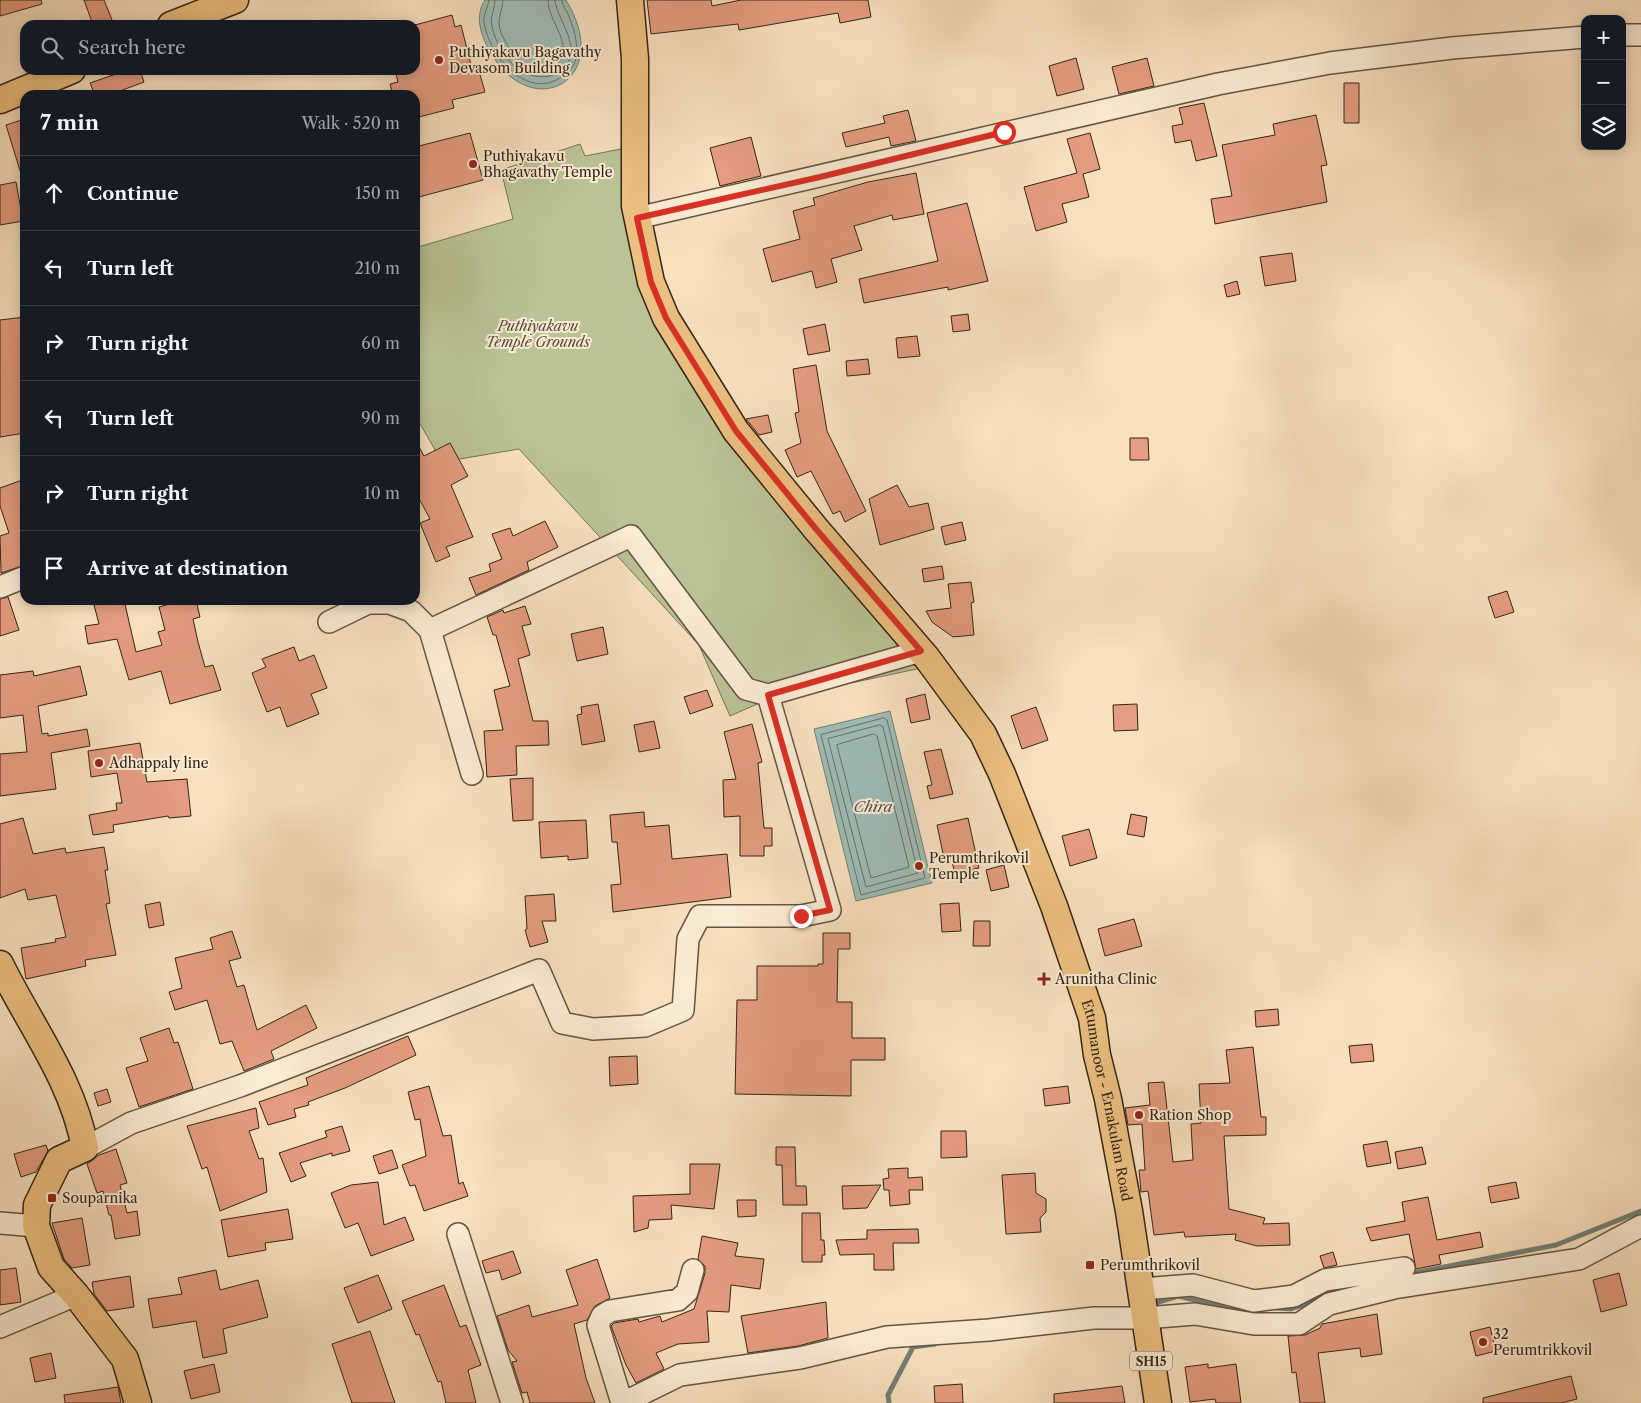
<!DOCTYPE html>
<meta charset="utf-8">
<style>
body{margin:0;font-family:"Libre Caslon Text",serif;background:#20242c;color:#f1f3f6}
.controls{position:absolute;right:15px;top:15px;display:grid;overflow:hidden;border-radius:10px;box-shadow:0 2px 12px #0003}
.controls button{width:45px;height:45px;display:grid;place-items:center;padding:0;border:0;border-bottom:1px solid #363941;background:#171b24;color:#f1f3f6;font:25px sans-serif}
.stop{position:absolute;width:15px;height:15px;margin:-11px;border:4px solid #d93025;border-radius:50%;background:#fff}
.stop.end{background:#d93025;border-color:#fff;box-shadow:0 1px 5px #0008}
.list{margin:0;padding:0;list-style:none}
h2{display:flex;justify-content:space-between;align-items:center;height:65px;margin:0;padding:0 20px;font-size:21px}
h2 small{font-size:16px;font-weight:400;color:#9ea1a6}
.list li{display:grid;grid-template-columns:32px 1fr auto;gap:15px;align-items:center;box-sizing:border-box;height:75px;padding:0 20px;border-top:1px solid #363941}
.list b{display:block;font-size:19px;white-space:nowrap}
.list em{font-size:16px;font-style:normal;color:#9ea1a6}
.icon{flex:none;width:28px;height:28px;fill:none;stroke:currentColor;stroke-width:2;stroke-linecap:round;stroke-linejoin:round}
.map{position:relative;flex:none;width:1641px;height:1403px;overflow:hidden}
.search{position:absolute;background:#171b24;box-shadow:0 2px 12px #0003;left:20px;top:20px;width:400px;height:55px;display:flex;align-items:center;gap:12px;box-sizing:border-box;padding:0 18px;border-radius:15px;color:#9ea1a6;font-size:19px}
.panel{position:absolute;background:#171b24;box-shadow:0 2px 12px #0003;left:20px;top:90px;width:400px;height:515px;border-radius:15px}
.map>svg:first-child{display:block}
</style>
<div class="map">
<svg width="1641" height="1403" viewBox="0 0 1641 1403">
<rect width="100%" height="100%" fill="#f9e1bf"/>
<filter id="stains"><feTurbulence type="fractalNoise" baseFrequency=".004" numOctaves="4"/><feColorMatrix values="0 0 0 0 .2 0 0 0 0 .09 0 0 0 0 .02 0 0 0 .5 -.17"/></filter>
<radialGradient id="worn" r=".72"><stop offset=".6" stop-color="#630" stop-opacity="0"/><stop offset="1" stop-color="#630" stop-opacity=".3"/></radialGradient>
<path fill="#bac395" stroke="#767456" d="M580,144L585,156L626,148L643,283L926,667L762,702L730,716L699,645L519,449L442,462L415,415V248L513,219L501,170Z"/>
<path fill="#9ebcb6" stroke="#738076" d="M485,0H566C617,83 526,128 486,44C479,29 476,14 485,0Z
M890,711L932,883L856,901L814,729Z"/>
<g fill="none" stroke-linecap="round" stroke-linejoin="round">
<path stroke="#687066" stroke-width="1" d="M489,0C488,8 483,14 484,22C489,56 527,102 563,76C569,72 575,66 576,58C579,44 573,26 568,14C566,9 562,6 562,0
M495,0C494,15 488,16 494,34C502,58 522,81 550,76C558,74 567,67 570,59C576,38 556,17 555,0
M503,0C502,12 497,18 500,30C507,49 529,81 553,67C558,64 562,60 563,55C566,35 548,19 548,0
M884,718L887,720L925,878L861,895L821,735Z
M880,725L883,727L918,873L866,887L828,739Z
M874,734L877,736L909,867L871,878L837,745Z"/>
<path stroke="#738076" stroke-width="5" d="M1409,1274L1556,1245L1641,1211
M1152,1304L1178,1296L1235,1309L1246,1308
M1277,1308L1291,1309L1321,1299
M889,1403L888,1395L913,1347L935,1344"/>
</g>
<path fill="#e59c80" stroke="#322517" d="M0,0H41L42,4L0,16Z
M84,0H104L114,25H93Z
M647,0H711L712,6L741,0H868L871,17L840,23L838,13L739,30L738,24L651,34Z
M452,15L455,27L461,25L473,73L479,71L485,92L452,100L454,108L415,118V95H393L390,84L398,82L395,70H415V25Z
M1076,58L1084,89L1057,96L1049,66Z
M1147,58L1154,86L1119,94L1112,67Z
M114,70H140L144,82L120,91L122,95H95L90,83L116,74Z
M1344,83H1359V123H1344Z
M1204,103L1217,156L1196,161L1191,140L1175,143L1172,126L1183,124L1179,108Z
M908,110L916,141L891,146L889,137L846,147L842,133L885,123L883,116Z
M1316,115L1327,165L1321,166L1327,202L1215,224L1211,199L1232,196L1222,145L1275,135L1273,124Z
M25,119V176L22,177L6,125Z
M470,133L483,180L415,198V147Z
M1090,133L1100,169L1083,174L1089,197L1062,204L1067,222L1036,231L1024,187L1077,173L1067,139Z
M751,137L761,176L720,186L710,148Z
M916,173L924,214L893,220L892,215L854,226L862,250L831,259L837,282L816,288L812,271L772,282L763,249L800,239L793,211L815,205L813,198L868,182Z
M16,182L23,221L0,225V185Z
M967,203L988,281L948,290V287L864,303L859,279L938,261L927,213Z
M1292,253L1296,281L1265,286L1260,257Z
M1237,281L1240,294L1227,297L1224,285Z
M968,314L970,330L953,332L951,316Z
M25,317V433L0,437V320Z
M825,324L830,351L808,355L803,329Z
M917,336L920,356L898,358L896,338Z
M868,359L870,374L847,376L846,361Z
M816,365L827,431L866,511L845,522L840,511L833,514L811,471L797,477L785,450L801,443L795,413L799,412L793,369Z
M768,415L772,432L759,435L746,419Z
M1130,438H1148L1149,460H1130Z
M415,440L424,456L450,443L468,476L451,485L473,537L446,547L450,556L436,562L420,523L430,519L415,491Z
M25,479V565L1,573L0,536L9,533L0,506V488Z
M897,485L909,507L928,503L934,529L880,545L869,499Z
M545,521L558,547L527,562L529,570L476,595L469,578L491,571L489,564L502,559L492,534L510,528L513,536Z
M962,522L966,540L945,545L941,527Z
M942,566L944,579L924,582L922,569Z
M971,582L974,602L971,603L974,635L953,637L932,622L926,611L951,608L948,584Z
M1507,591L1514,612L1495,618L1488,597Z
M8,597L19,630L0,636V599Z
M117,600H124L136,652L162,645L158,632L165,630L159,607L184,600H196L200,617L193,619L198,642L205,667L213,665L221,690L170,704L161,671L129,680L117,639L88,644L85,626L99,624L94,605Z
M525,606L531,624L522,626L530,655L518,659L533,721H548L549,745L516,746L517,775L487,777L484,731L503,730L494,690L510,686L496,635H493L487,617L503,610L504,613Z
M603,627L608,654L577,661L571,634Z
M294,647L299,661L314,655L327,688L311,694L319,714L287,727L280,707L267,712L252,673L266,667L262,659Z
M80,666L87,695L38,706L42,734L48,733V736L87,729L90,746L51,753L56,789L0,796V754L27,752L23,715L0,718V675L33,671L34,676Z
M707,690L713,706L690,714L684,697Z
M925,694L930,719L911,723L906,699Z
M598,704L605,741L582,745L577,715L582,714L581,707Z
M1137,704L1138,730L1114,731L1113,705Z
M1036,707L1048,740L1022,749L1011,716Z
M654,721L660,748L639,752L634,725Z
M752,724L762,762L758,763L764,828H772V846H764V856H740V816L724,817L723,780L736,779L724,732Z
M140,743L147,782L187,779L191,816L169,818L168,816L113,825L114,832L93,835L89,815L117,810L116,803H122L117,773L91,777L88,751Z
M941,749L953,794L930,799L927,786L932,785L924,752Z
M533,778V820L513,821L510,779Z
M644,812L645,827L669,825L672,859L727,854L731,897L613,912L611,885L621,884L617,842H612L610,815Z
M1131,814L1147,817L1144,837L1127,834Z
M23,818L33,854L65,848L66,853L104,847L108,870H105L110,903L106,904L116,955L85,960L86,966L26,979L21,948L56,942L55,939L66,937L56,895L28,900L25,889L0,898V824Z
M968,818L979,868L955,873L952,862L945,863L937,825Z
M586,820L588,858L568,860V856L541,858L539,822Z
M1089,829L1097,858L1070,866L1062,836Z
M1004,865L1009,887L991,891L986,870Z
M554,894L556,921H542L548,942L530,947L525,930L527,929L525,896Z
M160,902L164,925L149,928L145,905Z
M959,903L961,931L942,932L940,904Z
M1134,919L1142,946L1105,956L1098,929Z
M974,921H990V946H973Z
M232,931L241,958L229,961L237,987L244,985L257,1030L306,1005L317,1028L271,1051L274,1059L244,1071L232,1041L220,1044L207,1000L175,1010L169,992L182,988L175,958L213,949L210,938Z
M823,933H850V949H838L837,1002H852V1038H885V1060H851V1096L735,1094L737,1000H757V966H818V964H823Z
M1278,1009L1279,1025L1256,1027L1255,1011Z
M169,1028L174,1043L178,1042L193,1089L139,1107L126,1068L148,1061L140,1038Z
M408,1036L416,1055L345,1088L308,1102L309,1105L294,1109L296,1117L268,1125L259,1102L308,1085L306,1078Z
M1372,1044L1374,1061L1351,1063L1349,1046Z
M1253,1047L1261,1117H1266V1135L1224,1136L1229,1209L1265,1218L1263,1224L1289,1223L1290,1245L1257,1246L1235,1240L1236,1234L1185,1237L1184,1232L1154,1235L1148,1191L1141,1192L1139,1170H1145L1142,1124L1128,1125L1125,1108L1150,1105L1148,1083L1164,1082L1173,1162L1193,1160L1191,1124L1201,1123L1199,1084L1230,1083L1226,1050Z
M637,1056L638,1084L610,1086L609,1057Z
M429,1086L443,1136L451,1135L459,1184L463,1182L468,1196L424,1211L415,1185L410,1186L402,1165L426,1156L420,1119L415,1120L408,1092Z
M1068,1086L1070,1103L1045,1106L1043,1089Z
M107,1089L111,1102L98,1106L94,1093Z
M256,1108L259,1128L249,1131L259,1159L263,1158L267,1192L220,1211L207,1167L202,1169L187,1126Z
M342,1126L350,1151L332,1156V1153L300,1163L306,1176L291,1182L279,1153L327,1137L325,1131Z
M941,1131H966L967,1157L941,1158Z
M1387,1141L1391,1163L1367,1167L1363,1145Z
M46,1145L48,1151L36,1172L21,1177L14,1154Z
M776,1147H795L796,1186H806L807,1205H783L782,1165H776Z
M1422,1147L1426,1164L1398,1169L1395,1152Z
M116,1149L127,1183L120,1185L127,1213L137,1211L140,1235L115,1239L111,1215H109L103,1191L97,1193L87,1164L99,1155Z
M392,1150L398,1168L379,1174L373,1156Z
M690,1164H720L714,1209L671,1205L672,1219L649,1220L648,1228L634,1232L633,1196L690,1194Z
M908,1168V1178L922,1177L923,1190H909L910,1204L890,1206L889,1190H884L883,1179L889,1178L888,1169Z
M1035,1173L1036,1193L1046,1199V1212L1040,1218L1041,1232L1006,1234L1002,1175Z
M378,1182L384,1225L405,1217L414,1240L371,1256L358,1223L345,1228L331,1193L351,1185Z
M1516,1182L1519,1198L1491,1203L1488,1187Z
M881,1185L867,1208L843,1209L842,1186Z
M1428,1197L1437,1240L1480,1232L1483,1247L1439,1255L1441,1264L1416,1269L1409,1234L1371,1241L1366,1228L1405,1221L1402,1202Z
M737,1200H756V1216L738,1217Z
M288,1209L293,1239L265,1243L266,1250L228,1257L221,1220Z
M802,1213H820L821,1240H824L825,1255H822V1262H802Z
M82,1218L90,1265L72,1268L64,1259L52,1223Z
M918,1229L919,1243H893L894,1270H874V1254L840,1255L836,1240L867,1239V1230Z
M702,1236L738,1243L735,1256L764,1259L760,1289L731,1285L729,1312L707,1311L709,1342L678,1344L656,1353L664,1369L636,1383L626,1365L611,1326L614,1323L638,1319L639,1322L660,1316L662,1322L694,1309L705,1273V1266L698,1259Z
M513,1251L521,1273L502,1280L499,1270L486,1273L482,1261Z
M1333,1252L1337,1265L1324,1268L1320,1256Z
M597,1259L610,1298L595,1306L587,1320L574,1324L586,1378L595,1403H530L527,1392L522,1393L512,1362L517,1361L508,1350L497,1316L529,1305L532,1317L578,1305L566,1270Z
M16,1268L21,1302L0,1305V1270Z
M216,1270L220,1290L258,1280L268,1317L223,1329L227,1353L203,1358L196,1321L153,1328L148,1299L182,1294L178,1278Z
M1619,1273L1627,1305L1601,1312L1593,1280Z
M378,1275L392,1309L358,1323L344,1288Z
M130,1276L134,1307L107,1311L94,1294L92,1282Z
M444,1285L460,1327L466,1325L481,1365L468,1370L476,1403H446L441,1381L438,1382L419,1334L416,1335L402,1301Z
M826,1302L828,1338L798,1346L748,1353L741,1316Z
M1377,1314L1382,1354L1361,1357L1360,1348L1318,1353L1325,1403H1300L1296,1372L1292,1373L1288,1336L1305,1335L1320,1328L1322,1324Z
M1490,1327L1496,1351L1476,1356L1470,1332Z
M370,1331L395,1403H352L332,1344Z
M51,1353L56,1378L35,1382L30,1358Z
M214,1364L220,1392L191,1399L184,1371Z
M1208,1364V1368L1236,1364L1241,1403H1216L1215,1399L1190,1402L1185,1367Z
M1571,1376L1577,1399L1561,1403H1483V1398Z
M962,1384L963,1403H935L934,1386Z
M1122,1386L1125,1403H1054V1394Z
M118,1387L121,1403H65L64,1395Z"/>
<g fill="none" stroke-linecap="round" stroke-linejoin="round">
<g stroke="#645441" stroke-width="24">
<path id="minor" d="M1622,35H1641
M637,218L1218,84L1330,63L1452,48L1585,37
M0,587L25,577
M329,622L368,603H389L411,611L430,630L472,774
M430,630L631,536L746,689L768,695L921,651
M85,1148L131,1123L240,1086L539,970L562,1023L593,1029L645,1026L683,1010L688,939L700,916H801L830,910L768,695
M0,1223L36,1226
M458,1234L512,1403
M1142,1289L1193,1285L1254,1301L1294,1296L1325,1280L1404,1268
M0,1327L76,1295
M622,1403L598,1325L602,1316L610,1311L678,1300L687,1292L693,1270
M623,1403L680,1375L800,1358L887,1337L989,1330L1094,1318H1145L1195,1314L1254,1324H1299L1329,1304L1394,1288L1579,1259L1641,1226"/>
</g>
<g stroke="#322517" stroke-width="29">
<g id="major">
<path id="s1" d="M630,0L635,59V206L651,282L666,318L736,431L816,529L927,658L983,734L1002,774L1054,906L1092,1018L1097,1055L1108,1099L1129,1211L1158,1403"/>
<path d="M171,25L235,0"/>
<path d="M0,100L72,70"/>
<path d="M0,964C29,1024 73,1080 85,1148L59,1160L37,1205L36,1226L51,1267L76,1295L125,1359L138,1403"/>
</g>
</g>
<use href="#minor" stroke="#fbecd5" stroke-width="21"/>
<use href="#major" stroke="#ecc080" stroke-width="26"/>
</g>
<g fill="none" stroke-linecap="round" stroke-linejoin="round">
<path stroke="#d93025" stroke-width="6" d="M801,916L830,910L768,695L921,651L816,529L736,431L666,318L651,282L637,218L820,177L1004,132"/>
</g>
<g fill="#8f2418" stroke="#fbecd5" stroke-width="2">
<circle cx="439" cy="60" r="5"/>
<circle cx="473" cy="164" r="5"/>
<circle cx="99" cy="763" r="5"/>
<circle cx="919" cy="866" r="5"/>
<path d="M1041.5 971.5h5v5h5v5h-5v5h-5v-5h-5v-5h5z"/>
<circle cx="1139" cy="1115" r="5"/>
<rect x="47" y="1193" width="10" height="10" rx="2.5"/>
<rect x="1085" y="1260" width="10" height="10" rx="2.5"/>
<circle cx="1483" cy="1342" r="5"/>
</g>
<g text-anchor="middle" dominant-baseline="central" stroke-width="4" stroke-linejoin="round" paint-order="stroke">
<rect fill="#fbecd5" stroke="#6e6150" stroke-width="1" x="1130" y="1351.5" width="42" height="19" rx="4"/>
<g font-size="12" font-weight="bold" fill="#322517">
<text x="1151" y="1361">SH15</text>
</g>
<g font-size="14" fill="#322517" stroke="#fbecd5" text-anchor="start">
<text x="449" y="52">Puthiyakavu Bagavathy<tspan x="449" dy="16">Devasom Building</tspan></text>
<text x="483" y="156">Puthiyakavu<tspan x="483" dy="16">Bhagavathy Temple</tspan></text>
<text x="109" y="763">Adhappaly line</text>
<text x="929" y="858">Perumthrikovil<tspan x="929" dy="16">Temple</tspan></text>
<text x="1055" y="979">Arunitha Clinic</text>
<text x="1149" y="1115">Ration Shop</text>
<text x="62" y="1198">Souparnika</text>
<text x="1100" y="1265">Perumthrikovil</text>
<text x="1493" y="1334">32<tspan x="1493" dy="16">Perumtrikkovil</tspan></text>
</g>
<g font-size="14" font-style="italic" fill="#544c36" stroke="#fbecd5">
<text x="538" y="326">Puthiyakavu<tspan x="538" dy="16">Temple Grounds</tspan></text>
</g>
<g font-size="14" fill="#322517" stroke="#fbecd5">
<text stroke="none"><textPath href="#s1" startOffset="1235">Ettumanoor - Ernakulam Road</textPath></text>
</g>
<g font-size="15" font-style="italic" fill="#525247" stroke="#fbecd5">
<text x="873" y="806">Chira</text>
</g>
</g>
<rect width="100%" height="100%" filter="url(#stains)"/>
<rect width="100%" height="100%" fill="url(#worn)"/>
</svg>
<div class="controls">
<button>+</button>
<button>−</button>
<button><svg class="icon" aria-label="layers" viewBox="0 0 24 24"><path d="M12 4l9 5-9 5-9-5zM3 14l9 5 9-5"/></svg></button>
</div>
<div class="stop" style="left:1004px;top:132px"></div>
<div class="stop end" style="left:801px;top:916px"></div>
<div class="search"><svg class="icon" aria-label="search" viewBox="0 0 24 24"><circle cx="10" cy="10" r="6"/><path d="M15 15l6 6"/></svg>Search here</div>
<section class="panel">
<h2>7 min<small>Walk · 520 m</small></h2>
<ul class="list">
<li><svg class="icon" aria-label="ahead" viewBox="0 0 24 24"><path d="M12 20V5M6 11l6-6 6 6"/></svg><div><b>Continue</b></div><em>150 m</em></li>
<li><svg class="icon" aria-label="left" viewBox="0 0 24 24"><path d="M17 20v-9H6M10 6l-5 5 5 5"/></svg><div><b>Turn left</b></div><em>210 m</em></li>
<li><svg class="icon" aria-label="right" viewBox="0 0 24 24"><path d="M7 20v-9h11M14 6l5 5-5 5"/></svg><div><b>Turn right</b></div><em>60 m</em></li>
<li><svg class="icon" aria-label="left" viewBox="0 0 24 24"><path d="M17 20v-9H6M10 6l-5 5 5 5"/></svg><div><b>Turn left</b></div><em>90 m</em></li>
<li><svg class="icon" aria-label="right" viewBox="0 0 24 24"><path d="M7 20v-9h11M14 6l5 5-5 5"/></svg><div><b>Turn right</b></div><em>10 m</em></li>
<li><svg class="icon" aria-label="arrive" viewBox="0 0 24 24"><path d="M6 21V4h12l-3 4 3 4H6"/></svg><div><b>Arrive at destination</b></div></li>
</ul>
</section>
</div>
